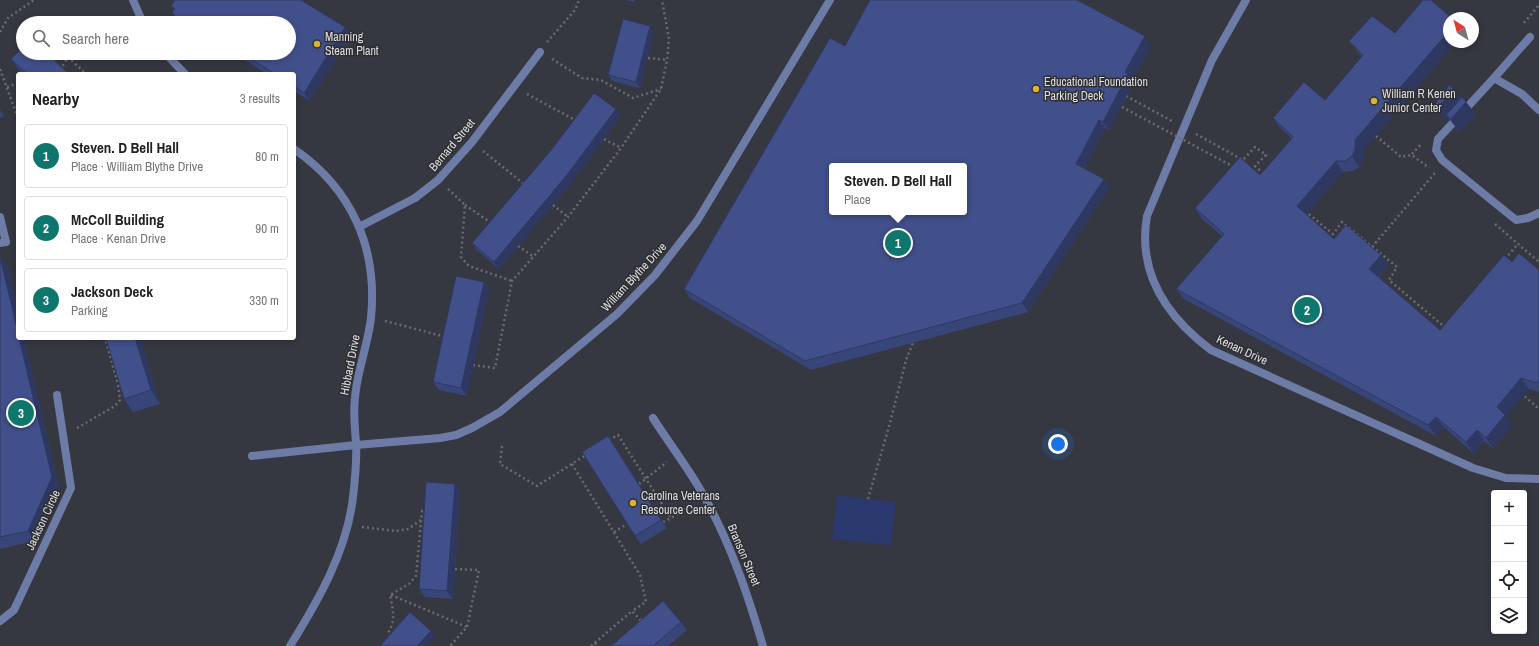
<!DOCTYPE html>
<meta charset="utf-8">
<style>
body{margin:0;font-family:"Archivo Narrow",sans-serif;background:#f6f6f6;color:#222}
.controls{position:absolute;right:12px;bottom:12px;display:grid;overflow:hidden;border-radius:4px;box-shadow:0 2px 6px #0003}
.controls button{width:36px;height:36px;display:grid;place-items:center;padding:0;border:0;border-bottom:1px solid #e0e0e0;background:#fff;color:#222;font:20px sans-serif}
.compass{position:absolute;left:1443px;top:12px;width:36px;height:36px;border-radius:50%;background:#fff;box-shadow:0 2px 6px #0003;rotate:324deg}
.you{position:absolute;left:1058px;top:444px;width:14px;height:14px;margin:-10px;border:3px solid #fff;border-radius:50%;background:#1a73e8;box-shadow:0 0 0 6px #1a73e833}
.badge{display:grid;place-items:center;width:26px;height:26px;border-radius:50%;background:#0f766e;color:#fff;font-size:13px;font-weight:700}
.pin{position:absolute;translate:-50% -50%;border:2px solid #fff;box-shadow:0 1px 4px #0006}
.popup{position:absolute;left:829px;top:163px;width:138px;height:52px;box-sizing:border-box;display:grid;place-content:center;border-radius:4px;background:#fff;filter:drop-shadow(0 1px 3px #0005);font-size:13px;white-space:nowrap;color:#767676}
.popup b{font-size:15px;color:#222}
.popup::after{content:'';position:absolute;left:50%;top:100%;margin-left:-8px;border:8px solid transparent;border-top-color:#fff}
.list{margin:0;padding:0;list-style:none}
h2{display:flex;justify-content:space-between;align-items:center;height:52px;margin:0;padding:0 16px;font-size:17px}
h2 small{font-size:13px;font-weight:400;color:#767676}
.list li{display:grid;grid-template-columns:26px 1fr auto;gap:12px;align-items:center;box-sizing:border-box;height:64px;margin:0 8px 8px;padding:0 8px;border:1px solid #e0e0e0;border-radius:4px}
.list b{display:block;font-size:15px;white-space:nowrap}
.list p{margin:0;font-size:13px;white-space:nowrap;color:#767676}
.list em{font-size:13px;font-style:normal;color:#767676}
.icon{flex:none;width:22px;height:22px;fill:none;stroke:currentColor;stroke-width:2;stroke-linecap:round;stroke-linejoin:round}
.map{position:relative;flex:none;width:1539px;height:646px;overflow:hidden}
.search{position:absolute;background:#fff;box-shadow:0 2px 6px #0003;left:16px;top:16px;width:280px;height:44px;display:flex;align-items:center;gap:10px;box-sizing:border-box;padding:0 14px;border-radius:22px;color:#767676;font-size:15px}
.panel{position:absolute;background:#fff;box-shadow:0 2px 6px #0003;left:16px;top:72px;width:280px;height:268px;border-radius:4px}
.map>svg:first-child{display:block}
</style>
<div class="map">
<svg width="1539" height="646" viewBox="0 0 1539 646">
<rect width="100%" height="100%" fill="#2e2f33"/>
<path fill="#353841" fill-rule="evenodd" d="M0,0H1539V646H0ZM1449,18H1473V42H1449ZM23,23H289V53H23ZM18,74H294V338H18ZM832,166H964V212H832ZM1494,493H1524V631H1494Z"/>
<path fill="#2c396f" d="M837,495L896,502L891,545L832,539Z"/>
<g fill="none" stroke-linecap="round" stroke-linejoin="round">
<path stroke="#6a6b6e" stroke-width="2.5" stroke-dasharray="2 3" stroke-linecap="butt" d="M1524,23L1539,5
M0,32L8,18L34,0
M547,42L575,10L579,0
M648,58L667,60
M552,59L582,78L601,80L633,98L661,89
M0,69L18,118
M60,70L68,57L86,74
M7,87L18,83
M527,94L575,120
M1126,96L1172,121
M1196,134L1243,160L1255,147L1266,155L1255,166L1264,174
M1376,136L1401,157L1412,155L1429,168
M604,139L621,148
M483,151L524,184
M1412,154L1422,143
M448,189L465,205L461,257L469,266L512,281
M465,205L493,224
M553,205L568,217
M1305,211L1333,234L1342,222L1397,267L1389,280L1441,324L1447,325
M1495,224L1539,262
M518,246L534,257
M1372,247L1435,173
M1505,259L1518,244
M385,321L446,337
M473,365L495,368L512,281L568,217L621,148L661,89L667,60L669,39L662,0
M1521,393L1539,409
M77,428L115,406L120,400L118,384L105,338
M609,440L618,435L671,518L693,504
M502,446L500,464L537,486L586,455
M572,464L640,575L646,602L632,611
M639,484L667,462
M868,499L890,423L906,360L914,340
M663,522L671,518
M362,527L396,531L408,529L421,520
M614,532L627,524
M455,569L479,570L467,627
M391,595L467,627L450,646
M391,636L388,633C396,620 393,610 390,595L409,584L416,576L422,511L427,512
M595,643L597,646
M591,646L632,611L643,623"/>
<path stroke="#6d7ba7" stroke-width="8" d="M1494,78L1530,37
M0,217L6,242L0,243
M252,456L356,445
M0,621L14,610L71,488L57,395"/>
<path stroke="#6d7ba7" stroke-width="8" d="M133,0L143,23
M1246,0L1212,60L1147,216C1137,274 1167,317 1211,350L1473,468L1506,478L1539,479
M165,53L185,74
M1539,110L1522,94L1494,78L1438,139L1436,150L1442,160L1516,220L1528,218L1539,213
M359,227L415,198L438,180L472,142L540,52
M653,418C670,445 690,470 705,498C731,545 748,595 763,646
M356,445L440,438L456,435L472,428L500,412L617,314L655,275L697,221L830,0
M290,646C318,601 347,551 353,497C355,480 357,461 356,443C355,428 353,413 355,398C357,371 368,345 371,318C378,248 352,189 294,149"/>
<path stroke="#6a6b6e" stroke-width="2.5" stroke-dasharray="2 3" stroke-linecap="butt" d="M1122,107L1234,167"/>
</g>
<path fill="#384578" d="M175,0H301L345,27L351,35L310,101L294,91V74H267L234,53H289V23H180L172,12L174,10L171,6Z
M626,0H635L634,2Z
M1372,16L1363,151V161L1359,167L1353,171L1343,172L1306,214L1334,239L1388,266L1379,277L1440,330L1512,262L1539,270V392L1529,389L1506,416L1513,425L1493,448L1484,441L1473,453L1444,427L1436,436L1184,299L1176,289L1222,236L1202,219L1195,208L1260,175L1292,139L1281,129L1273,118L1325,100L1362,57L1357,51L1349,41Z
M654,31L640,88L612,81L608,75Z
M1151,45L1132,80L1134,82L1109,130L1105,128L1084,169L1104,179L1110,187L1028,312L811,370L690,298L684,289Z
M11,59L69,74H22Z
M1446,90H1454L1460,99L1466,102L1476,115L1460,132L1456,128L1449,119L1447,121L1444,117L1435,104Z
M0,110L4,116L0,118Z
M621,116L572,182L499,269L477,250L472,243Z
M0,257L8,267L18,312V338H24L59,487L35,541L0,549Z
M484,282L489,290L467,396L439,390L433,382Z
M106,338H140L160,404L133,412L124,399Z
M613,443L667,528L641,544L635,536Z
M455,484L460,492L453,599L425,597L419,589Z
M681,622L687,630L668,646H611Z"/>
<path fill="#2e3861" d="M650,26L654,31L640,88L636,82Z
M345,27L351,35L310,101L304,93Z
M1449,31V42H1456L1363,151V161L1359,167L1352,156L1355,140Z
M1145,36L1151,45L1132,80L1134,82L1109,130L1103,122L1125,72Z
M1454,90L1463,103L1446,115L1449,119L1447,121L1438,107Z
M1466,102L1476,115L1460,132L1451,119Z
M616,109L621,116L572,182L499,269L494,262Z
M1099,120L1105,128L1082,173L1076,164Z
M1336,161L1343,172L1304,217L1297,206Z
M1104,179L1110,187L1028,312L1022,303Z
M1381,255L1388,266L1376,279L1369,269Z
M0,257L8,267L18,312V332Z
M484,282L489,290L467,396L461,388Z
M19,338H24L59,487L35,541L28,531Z
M135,338H140L160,404L151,390Z
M1521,378L1529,389L1506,416L1513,425L1493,448L1486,438L1497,407Z
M1436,417L1444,427L1436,436L1428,425Z
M1477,430L1484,441L1473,453L1466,442Z
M608,436L613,443L667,528L661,520Z
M455,484L460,492L453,599L447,591Z
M431,631L435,636L426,646H417Z"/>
<path fill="#41508b" stroke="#2e3861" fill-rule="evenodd" d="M175,0H301L345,27L304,93L294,86V74H275L241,53H289V23H183L177,19L172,12L175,9L171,6Z
M870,0H1077L1145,36L1125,72L1128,74L1103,122L1099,120L1076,164L1104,179L1022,303L805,361L684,289L830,38L845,46ZM832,166H964V212H832Z
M1423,0H1431L1452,18H1449V31L1355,140V150L1352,156L1345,161H1336L1297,206L1334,239L1346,225L1381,255L1369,269L1440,330L1504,255L1512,262L1519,253L1539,270V382H1534L1521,378L1497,407L1505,415L1486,438L1477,430L1466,442L1436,417L1428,425L1176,289L1224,234L1195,208L1240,157L1260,175L1293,137L1273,118L1304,82L1325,100L1363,55L1349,41L1372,16L1395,33Z
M623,19L650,26L636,82L608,75Z
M23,47V53H47L69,74H27L11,59Z
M1449,85L1454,90L1438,107L1435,104L1445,89L1446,90Z
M594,93L616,109L567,175L494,262L472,243L552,149Z
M1462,97L1466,102L1451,119L1446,115Z
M0,257L18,332V338H19L52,477L28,531L0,537Z
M456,276L484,282L461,388L433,382Z
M106,338H135L151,390L124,399Z
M608,436L661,520L635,536L582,452Z
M426,482L455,484L447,591L419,589Z
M663,601L681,622L653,646H611Z
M410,612L431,631L417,646H380Z"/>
<g fill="#dab333" stroke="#2e2f33" stroke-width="1.5">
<circle cx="317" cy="44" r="4"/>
<circle cx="1036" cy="89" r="4"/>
<circle cx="1374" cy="101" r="4"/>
<circle cx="633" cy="503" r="4"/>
</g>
<g text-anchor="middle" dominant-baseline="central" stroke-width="3" stroke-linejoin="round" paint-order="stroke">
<g font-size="12" fill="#dfdfe2" stroke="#2e2f33" text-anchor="start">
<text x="325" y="37">Manning<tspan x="325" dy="14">Steam Plant</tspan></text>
<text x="1044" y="82">Educational Foundation<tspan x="1044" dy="14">Parking Deck</tspan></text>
<text x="1382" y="94">William R Kenen<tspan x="1382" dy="14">Junior Center</tspan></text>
<text x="641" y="496">Carolina Veterans<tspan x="641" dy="14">Resource Center</tspan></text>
</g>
<g font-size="12" fill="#dfdfe2" stroke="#2e2f33">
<text transform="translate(452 145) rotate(-50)">Bernard Street</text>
<text transform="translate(634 277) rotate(-47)">William Blythe Drive</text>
<text transform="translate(1242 350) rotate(25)">Kenan Drive</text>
<text transform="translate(350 365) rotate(-79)">Hibbard Drive</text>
<text transform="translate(43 520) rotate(-65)">Jackson Circle</text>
<text transform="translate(744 555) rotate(67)">Branson Street</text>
</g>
</g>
</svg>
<div class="controls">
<button>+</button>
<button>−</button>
<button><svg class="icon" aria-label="locate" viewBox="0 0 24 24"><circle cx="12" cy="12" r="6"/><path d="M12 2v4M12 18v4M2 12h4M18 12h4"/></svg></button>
<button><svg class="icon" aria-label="layers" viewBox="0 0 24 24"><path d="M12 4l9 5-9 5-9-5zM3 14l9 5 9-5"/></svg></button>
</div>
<svg class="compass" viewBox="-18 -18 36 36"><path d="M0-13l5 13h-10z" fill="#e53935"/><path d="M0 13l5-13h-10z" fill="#767676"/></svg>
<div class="you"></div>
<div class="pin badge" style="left:898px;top:243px">1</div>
<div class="popup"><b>Steven. D Bell Hall</b>Place</div>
<div class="pin badge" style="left:1307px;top:310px">2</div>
<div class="pin badge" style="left:21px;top:413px">3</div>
<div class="search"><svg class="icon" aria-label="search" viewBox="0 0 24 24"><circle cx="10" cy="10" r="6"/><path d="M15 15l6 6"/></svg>Search here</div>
<section class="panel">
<h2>Nearby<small>3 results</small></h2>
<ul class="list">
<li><span class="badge">1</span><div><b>Steven. D Bell Hall</b><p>Place · William Blythe Drive</p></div><em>80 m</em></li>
<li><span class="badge">2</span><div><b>McColl Building</b><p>Place · Kenan Drive</p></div><em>90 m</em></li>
<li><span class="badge">3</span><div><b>Jackson Deck</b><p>Parking</p></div><em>330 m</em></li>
</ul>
</section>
</div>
